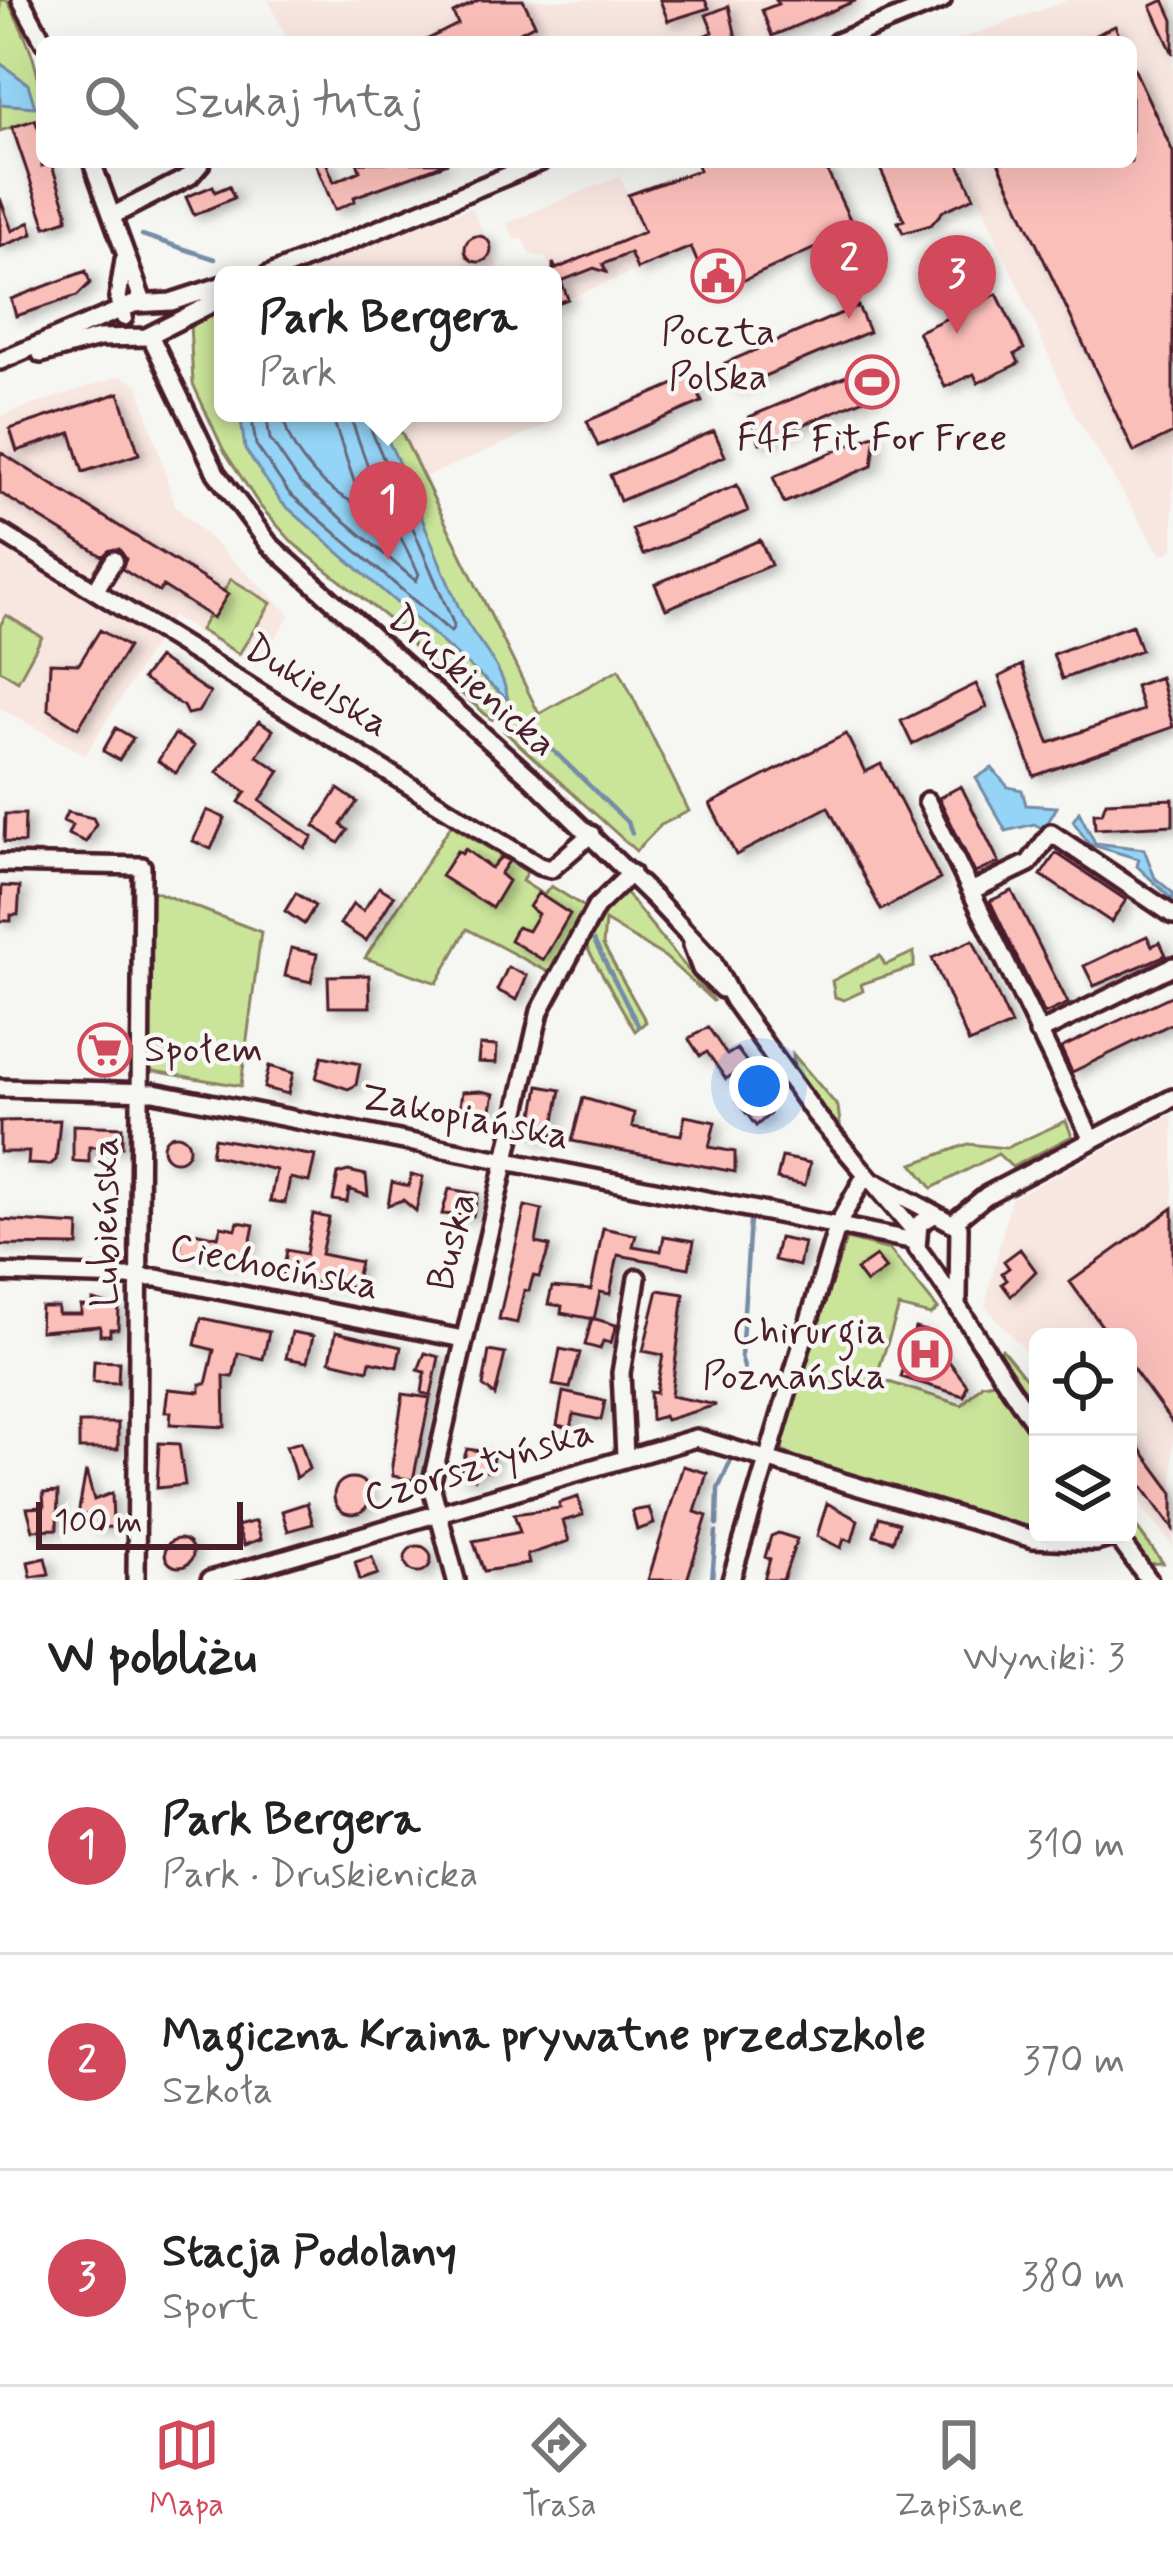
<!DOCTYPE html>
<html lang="pl">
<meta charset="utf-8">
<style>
body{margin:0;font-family:Mynerve,sans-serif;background:#f6f6f6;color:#222}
.controls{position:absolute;right:36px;bottom:36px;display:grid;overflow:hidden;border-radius:18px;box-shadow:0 12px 48px #0002}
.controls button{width:108px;height:108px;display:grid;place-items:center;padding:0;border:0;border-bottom:3px solid #e0e0e0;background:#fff;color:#222;font:60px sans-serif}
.scale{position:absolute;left:36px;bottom:30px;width:207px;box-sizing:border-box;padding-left:12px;border:6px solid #4a1f2b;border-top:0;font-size:33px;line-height:42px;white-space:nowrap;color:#4a1f2b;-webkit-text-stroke:9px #f6f6f2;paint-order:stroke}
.you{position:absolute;left:759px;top:1086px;width:42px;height:42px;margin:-30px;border:9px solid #fff;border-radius:50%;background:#1a73e8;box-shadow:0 0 0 18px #1a73e833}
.badge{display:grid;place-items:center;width:78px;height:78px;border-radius:50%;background:#d1495b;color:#fff;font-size:39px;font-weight:700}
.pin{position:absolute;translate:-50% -99px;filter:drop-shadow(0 3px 6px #0008)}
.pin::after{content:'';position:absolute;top:63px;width:42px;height:36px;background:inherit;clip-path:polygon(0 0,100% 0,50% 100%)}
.popup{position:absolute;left:214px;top:266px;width:348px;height:156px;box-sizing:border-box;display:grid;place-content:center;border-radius:18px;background:#fff;filter:drop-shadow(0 3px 9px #0005);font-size:39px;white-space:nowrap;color:#767676}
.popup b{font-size:45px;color:#222}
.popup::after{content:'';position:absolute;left:50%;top:100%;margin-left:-24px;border:24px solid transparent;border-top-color:#fff}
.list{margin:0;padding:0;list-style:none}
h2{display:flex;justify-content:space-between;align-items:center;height:156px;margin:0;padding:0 48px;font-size:51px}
h2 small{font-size:39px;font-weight:400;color:#767676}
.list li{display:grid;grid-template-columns:78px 1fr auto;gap:36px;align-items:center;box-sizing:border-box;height:216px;padding:0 48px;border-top:3px solid #e0e0e0}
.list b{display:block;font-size:45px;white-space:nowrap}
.list p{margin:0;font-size:39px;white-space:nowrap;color:#767676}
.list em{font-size:39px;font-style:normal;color:#767676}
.icon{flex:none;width:66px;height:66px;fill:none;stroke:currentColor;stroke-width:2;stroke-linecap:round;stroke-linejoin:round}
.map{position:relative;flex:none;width:1173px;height:1580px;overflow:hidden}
.search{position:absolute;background:#fff;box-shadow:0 12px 48px #0002;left:36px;right:36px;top:36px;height:132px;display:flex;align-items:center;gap:30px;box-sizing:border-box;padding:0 42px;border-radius:18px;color:#767676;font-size:45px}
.sheet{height:804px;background:#fff}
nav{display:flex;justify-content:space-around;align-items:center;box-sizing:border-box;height:168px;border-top:3px solid #e0e0e0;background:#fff;font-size:33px;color:#767676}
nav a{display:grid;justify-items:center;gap:6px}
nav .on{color:#d1495b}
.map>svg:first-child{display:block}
</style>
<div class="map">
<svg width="1173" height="1580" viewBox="0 0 1173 1580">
<defs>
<filter id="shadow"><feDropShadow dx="6" dy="4" stdDeviation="6" flood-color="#0004"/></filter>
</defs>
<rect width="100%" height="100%" fill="#f6f6f2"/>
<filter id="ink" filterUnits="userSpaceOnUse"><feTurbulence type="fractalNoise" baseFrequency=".00833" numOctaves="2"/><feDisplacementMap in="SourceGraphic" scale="24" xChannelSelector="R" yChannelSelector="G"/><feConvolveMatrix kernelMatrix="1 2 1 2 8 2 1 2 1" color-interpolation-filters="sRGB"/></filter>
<g filter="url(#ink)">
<path fill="#f8e6e1" d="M268,0H870L766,42H289Z
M1068,0H1173V549L1161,555L1075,415L963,162H1131V42H952Z
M620,176L628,194L666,178L709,240L553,305V275H541L552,270L546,258L530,254L524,240L513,238L507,223Z
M472,208L502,275H299L428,221Z
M120,376L138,384L175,506L290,614L256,668L172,616L85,755L0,708V416Z
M553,401L560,419L425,477L392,413H553Z
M1173,1114V1548L1128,1487V1337H1038V1365L985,1306L1011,1199Z"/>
<path fill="#cae49a" stroke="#8a8262" stroke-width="3" d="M0,0H7C29,41 42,71 42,118L0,131Z
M223,305V413H392L539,714L619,669L689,811L661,825L636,851L504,731L503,721L491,719L426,663L401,629L294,544L260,506L223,449L193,384L190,323Z
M231,579L271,603L239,654L200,630Z
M6,615L42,637L18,681L0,670V626Z
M451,825L527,872L522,881L544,895L551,886L586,908L552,974L467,929L437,983L365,958Z
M151,890L261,932L241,1086L147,1070Z
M623,890L714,1002L665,957L605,921L603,945L646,1022L635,1031L586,946L553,1004L548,1024L541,1020L596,914Z
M914,952V967L861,984L863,991L844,1000L835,997L832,981L880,956L885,965Z
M793,1054L838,1107L841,1132L794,1068Z
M1066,1121L1072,1136L1012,1167L998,1154L932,1188L913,1164L968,1144L1006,1148Z
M846,1239L890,1250L938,1309L931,1315L899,1307L876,1378L962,1405L982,1384L995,1382L1038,1445V1522L1024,1527L833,1472L782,1451L786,1421Z
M1002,1349L1038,1393V1409L997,1353Z
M1128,1516L1163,1563L1145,1564L1124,1535Z"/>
<path fill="#94d4f6" stroke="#768ca5" stroke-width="3" d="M0,63L28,84L35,107L0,104Z
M240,413H374C408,475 431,546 460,610C475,643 502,661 508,700L281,502L245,449Z
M992,768L1008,787L1022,790L1026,805L1057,807L1044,829L1034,824L1006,831L976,778Z
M1079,812L1095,843L1144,849L1155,878L1173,893V900L1137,866L1139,859L1089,844L1073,821Z"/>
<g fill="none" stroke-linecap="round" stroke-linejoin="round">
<path stroke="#68677c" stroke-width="3" d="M251,413L256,445L289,493L451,632L454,625L364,413
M266,413L270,439L300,483L416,581L419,574L375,487L349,413
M284,413C285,449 324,490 355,503L359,496L331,413"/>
<path stroke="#768ca5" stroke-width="4.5" d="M142,235L215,259
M519,717L628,823L632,833
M594,941L638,1025
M746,1375L741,1356L750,1220
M717,1525L718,1489L730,1462
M712,1580L716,1532"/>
</g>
<path fill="#fbbfba" stroke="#4a1f2b" stroke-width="3" filter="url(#shadow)" d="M479,0H523L535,24L501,42H422L458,24L453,13Z
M660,0H705L709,8L668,21Z
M776,0H855V1L772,36L762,10L778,4Z
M1164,0L1173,20V54L1151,6Z
M729,6L737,42H690L713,32L706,15Z
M1115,26L1122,42H1080Z
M1131,62L1173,152V433L1134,452L998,162H1131Z
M35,120L42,138V166L51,163L67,211V220L46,227L12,127Z
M315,162H326L334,182L360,171L357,162L448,163L354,197L355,201L335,210Z
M696,162H823L855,230L711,295L691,247L637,269L630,253L603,264L606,272L594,268L561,281L568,299L553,305V263L556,269L644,232L628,195L699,170Z
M877,162H958L974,197L943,211L931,225L903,233L898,222L904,220Z
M213,186L215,192L229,186L234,198L194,215L186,197Z
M0,198L12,231L30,222L33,234L0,247Z
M465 249a13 13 0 1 1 26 0a13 13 0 1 1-26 0Z
M86,271L90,283L77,296L16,316L11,299Z
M997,294L1024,349L1015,354L1019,363L978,383L974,374L945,387L918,332Z
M858,306L869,332L736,388L725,363Z
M870,366L881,392L760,443L749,417Z
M691,377L702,402L598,446L587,421Z
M119,393L139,454L83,472L71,433L17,451L10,429Z
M714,431L725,456L620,501L610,475Z
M876,434L872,466L784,503L773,477Z
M0,452L228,594L213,618L163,586L159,592L122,569L126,559L119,549L102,556L0,493Z
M737,485L748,511L643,555L632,529Z
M760,540L771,565L666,609L655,584Z
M1132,625L1141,650L1062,679L1053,654Z
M100,630L128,647L78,728L48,709L50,663L79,664Z
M158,658L210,693L198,712L187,714L183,706L142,679Z
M1022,665L1049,743L1143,710L1135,686L1160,677L1173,727L1034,776L999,677Z
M976,684L987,707L912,744L901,721Z
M259,721L273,730L257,756L280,771L260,801L313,837L305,848L239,802L246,792L217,772Z
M116,728L133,738L119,760L103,751Z
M175,734L194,746L176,773L158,761Z
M846,734L865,772L881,764L940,879L881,910L828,807L736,855L710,804Z
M961,786L999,862L975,873L939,798Z
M338,789L357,802L341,825L348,830L339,843L314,826Z
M1173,799V825L1095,829L1094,813H1102L1106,802Z
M207,810L225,818L211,849L193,841Z
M67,812L93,818L96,824L86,842L68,834L72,825L63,821Z
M5,814H25L24,843L4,842Z
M465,849L491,868L501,857L509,861L500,874L508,881L492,908L441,876L457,851L462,854Z
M1056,853L1126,900L1111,922L1041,875Z
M2,886L20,887L18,915H11V921H0Z
M379,887L394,896L366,941L340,924L353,904L363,911Z
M1012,891L1068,1003L1044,1014L990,901Z
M296,893L315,906L304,924L285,911Z
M538,893L570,914L543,960L510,940L517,927L528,931L538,914L529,907Z
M1147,936L1152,946L1160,942L1166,955L1094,986L1084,966Z
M973,940L1011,1025L969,1043L932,958Z
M291,948L317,954L311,982L285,976Z
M508,967L527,976L517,1000L497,990Z
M369,975L370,1007H329L328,976Z
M1173,995V1023L1072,1072L1061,1048Z
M708,1027L727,1055L737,1049L748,1064L726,1079L707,1052L700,1056L689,1039Z
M91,1037H120V1063L91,1062Z
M480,1045L497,1046L496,1063L478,1062Z
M322,1056L360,1064L356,1085L348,1089L316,1078Z
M269,1066L293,1073L288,1094L264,1088Z
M539,1086L561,1090L551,1140L530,1136Z
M752,1090L770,1114L756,1126L737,1101Z
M481,1091L494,1094L490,1114L460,1106L462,1092Z
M583,1098L634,1113L632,1127L681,1135L685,1116L715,1122L709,1147L735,1152V1172L572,1141Z
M60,1120L56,1160L50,1165L28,1164L29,1152H0V1121Z
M73,1125L122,1127V1147H89V1162L73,1161Z
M163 1148a13 13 0 1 1 26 0a13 13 0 1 1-26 0Z
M214,1138L315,1156L309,1182L290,1178L285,1203L270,1201L276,1170L211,1155Z
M782,1157L810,1163L805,1185L777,1179Z
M348,1171L366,1175L368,1196L349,1189L347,1202L333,1200L338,1174Z
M411,1175L423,1177L416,1211L403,1200L388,1205L392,1182L409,1186Z
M449,1189L478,1194L473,1216L442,1214Z
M525,1206L542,1210L536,1243L550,1246L539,1277L533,1276L529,1291L524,1290L517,1323L499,1319Z
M1173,1208V1424L1128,1362V1337H1110L1070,1282Z
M313,1214L329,1218L321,1254L360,1262L354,1287L282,1278L287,1250L306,1254Z
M0,1220L79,1225L78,1246L0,1245Z
M238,1222L254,1225L248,1255L241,1254L238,1265L179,1253L184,1230L218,1237L221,1226L236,1229Z
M603,1228L636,1235L633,1246L661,1251L664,1236L694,1241L689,1268L618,1255L610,1294L600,1292L594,1319L561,1313L562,1306L548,1304L552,1287L591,1290Z
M779,1238L804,1243L799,1266L774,1260Z
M1020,1249L1036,1271L1011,1296L1002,1284L1007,1280L1002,1273L1009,1268L1004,1261Z
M876,1256L886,1269L866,1283L856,1270Z
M658,1290L684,1294L671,1396L716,1405L666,1420L664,1416L651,1420L650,1392L656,1393L663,1355L643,1351Z
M93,1300L119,1307L118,1329H110V1335H100V1326L40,1331L41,1307H58V1314H81V1306L93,1307Z
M201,1318L269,1332L263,1359L238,1353L233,1377L224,1376L225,1427L170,1424L171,1412H165L168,1389L200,1392V1384H206L214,1350L195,1345Z
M592,1318L616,1325L611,1343L603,1341L600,1349L585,1345Z
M915,1328L926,1331L967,1385L964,1396L901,1377Z
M292,1332L313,1336L307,1362L286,1358Z
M336,1332L401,1347L397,1367L370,1361L368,1370L330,1361Z
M560,1349L580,1353L570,1388L553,1385Z
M489,1351L505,1354L495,1396L483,1386Z
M425,1353L439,1357L431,1395L422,1393L425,1372L418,1370Z
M94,1361L119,1362L118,1383L93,1382Z
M563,1392L605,1401L601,1420L574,1414L571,1428L557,1425Z
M403,1394L430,1398L413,1480L393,1476L392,1465Z
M79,1423H118V1449H79Z
M1128,1432L1173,1493V1529L1128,1467Z
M301,1442L309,1469L296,1478L286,1446Z
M159,1443L179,1444L185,1485L157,1488Z
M467,1449L494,1453L490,1472L477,1469L475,1479L459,1475Z
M683,1466L707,1473L695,1512L707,1516L687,1580H648Z
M86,1471L94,1500L112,1493L113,1527L91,1528V1515H78Z
M334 1496a18 18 0 1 1 36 0a18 18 0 1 1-36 0Z
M58,1492L57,1529L33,1530L27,1508L44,1507L43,1493Z
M578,1497L583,1515L563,1521L569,1541L527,1555L529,1564L484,1571L473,1541L520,1532L514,1514L560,1508L559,1503Z
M307,1503L313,1524L288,1531L282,1511Z
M827,1503L858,1520L852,1541L844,1539L841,1548L817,1536Z
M649,1508L654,1524L637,1530L632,1511Z
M879,1517L899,1523L893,1541L874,1535Z
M256,1521L261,1539L244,1545L237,1526Z
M778,1533L797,1539L783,1580H764L770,1559L765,1557L771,1536Z
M165 1553a14 14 0 1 1 28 0a14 14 0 1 1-28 0Z
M405 1559a13 13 0 1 1 26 0a13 13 0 1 1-26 0Z
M372,1557L378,1574L360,1580L355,1562Z
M45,1558L49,1574L31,1577L28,1562Z"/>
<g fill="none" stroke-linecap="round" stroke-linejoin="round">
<g stroke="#4a1f2b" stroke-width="24">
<path id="minor" d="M21,0L44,42
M837,42L942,0
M92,162L143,302
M112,216L190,176L202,162
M268,275L540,162
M124,317L118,298L124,260
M150,335L216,473L269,544L532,779L655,899L712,960L733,1000L816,1115L915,1232
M41,354L99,338L146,337L223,298
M0,361L134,304L171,302L223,285
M0,532L539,866L551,869L591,834
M95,591L114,560
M927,801L1092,1140
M0,863L142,866L136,1580
M971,891L1029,863L1051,833L1173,915
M692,945L701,969L722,989
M1038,1033L1173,966
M0,1088L154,1092L915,1241
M878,1183L959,1227L958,1298
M934,1215L919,1224L917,1248C961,1306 995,1369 1038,1428
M955,1221L987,1195L1173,1098
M0,1273L157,1278L463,1339
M625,1456L621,1373L637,1278
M1116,1535L1149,1580
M210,1580L696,1438L1033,1539L1096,1542L1117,1536
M456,1580L431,1485L540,1011L596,907L631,873
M731,1580L838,1224L866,1174"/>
</g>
<use href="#minor" stroke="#f6f6f2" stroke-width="15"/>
</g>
</g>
<defs>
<g id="civic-ring" transform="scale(2.7)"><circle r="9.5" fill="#f6f6f2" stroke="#d1495b" stroke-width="1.5"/><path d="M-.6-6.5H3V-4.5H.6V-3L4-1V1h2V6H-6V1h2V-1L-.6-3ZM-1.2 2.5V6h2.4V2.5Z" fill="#d1495b"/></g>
<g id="stadium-ring" transform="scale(2.7)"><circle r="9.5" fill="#f6f6f2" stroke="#d1495b" stroke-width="1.5"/><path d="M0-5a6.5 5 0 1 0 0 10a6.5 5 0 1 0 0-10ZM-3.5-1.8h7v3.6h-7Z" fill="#d1495b"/></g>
<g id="supermarket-ring" transform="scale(2.7)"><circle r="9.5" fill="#f6f6f2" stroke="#d1495b" stroke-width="1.5"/><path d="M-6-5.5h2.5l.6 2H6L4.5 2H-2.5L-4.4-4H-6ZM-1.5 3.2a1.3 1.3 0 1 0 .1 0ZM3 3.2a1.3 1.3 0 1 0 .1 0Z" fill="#d1495b"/></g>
<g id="hospital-ring" transform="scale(2.7)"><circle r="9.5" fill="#f6f6f2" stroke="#d1495b" stroke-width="1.5"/><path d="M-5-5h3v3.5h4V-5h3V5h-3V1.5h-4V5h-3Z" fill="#d1495b"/></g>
</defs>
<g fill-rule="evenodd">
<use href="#civic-ring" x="718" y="276"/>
<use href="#stadium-ring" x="872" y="382"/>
<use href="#supermarket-ring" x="105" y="1050"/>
<use href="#hospital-ring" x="925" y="1354"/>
</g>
<g text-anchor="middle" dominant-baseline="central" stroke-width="9" stroke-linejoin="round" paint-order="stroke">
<g font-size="39" fill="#4a1f2b" stroke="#f6f6f2">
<text x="718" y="333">Poczta<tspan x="718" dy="45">Polska</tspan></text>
<text x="872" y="439">F4F Fit For Free</text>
<text x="144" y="1050" text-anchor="start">Społem</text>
<text x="886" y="1332" text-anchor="end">Chirurgia<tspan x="886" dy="45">Poznańska</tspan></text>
</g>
<g font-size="39" fill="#4a1f2b" stroke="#f6f6f2">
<text transform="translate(471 682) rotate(41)">Druskienicka</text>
<text transform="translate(316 687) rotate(31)">Dukielska</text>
<text transform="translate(465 1118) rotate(11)">Zakopiańska</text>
<text transform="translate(106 1222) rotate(-90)">Lubieńska</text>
<text transform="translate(453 1242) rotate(-76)">Buska</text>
<text transform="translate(274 1268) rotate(11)">Ciechocińska</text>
<text transform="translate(479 1466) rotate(-17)">Czorsztyńska</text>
</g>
</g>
</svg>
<div class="controls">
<button><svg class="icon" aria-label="locate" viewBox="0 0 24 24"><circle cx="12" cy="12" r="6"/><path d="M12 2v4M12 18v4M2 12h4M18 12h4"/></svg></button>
<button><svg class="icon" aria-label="layers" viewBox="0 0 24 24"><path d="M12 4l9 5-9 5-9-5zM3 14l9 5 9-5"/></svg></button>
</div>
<div class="scale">100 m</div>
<div class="you"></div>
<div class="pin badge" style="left:388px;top:560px">1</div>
<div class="popup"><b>Park Bergera</b>Park</div>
<div class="pin badge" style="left:849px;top:319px">2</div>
<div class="pin badge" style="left:957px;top:334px">3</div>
<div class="search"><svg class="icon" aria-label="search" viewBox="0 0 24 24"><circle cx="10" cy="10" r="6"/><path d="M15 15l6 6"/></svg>Szukaj tutaj</div>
</div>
<section class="sheet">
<h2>W pobliżu<small>Wyniki: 3</small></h2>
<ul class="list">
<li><span class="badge">1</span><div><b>Park Bergera</b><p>Park · Druskienicka</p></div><em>310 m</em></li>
<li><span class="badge">2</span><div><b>Magiczna Kraina prywatne przedszkole</b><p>Szkoła</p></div><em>370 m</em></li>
<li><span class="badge">3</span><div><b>Stacja Podolany</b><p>Sport</p></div><em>380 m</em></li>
</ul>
</section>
<nav>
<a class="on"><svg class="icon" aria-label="map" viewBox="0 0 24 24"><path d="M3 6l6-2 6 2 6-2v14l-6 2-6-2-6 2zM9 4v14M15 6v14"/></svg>Mapa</a>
<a><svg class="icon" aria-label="directions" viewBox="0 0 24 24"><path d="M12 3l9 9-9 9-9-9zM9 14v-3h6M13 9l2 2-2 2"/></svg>Trasa</a>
<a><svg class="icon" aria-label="saved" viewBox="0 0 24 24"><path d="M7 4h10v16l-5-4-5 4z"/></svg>Zapisane</a>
</nav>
